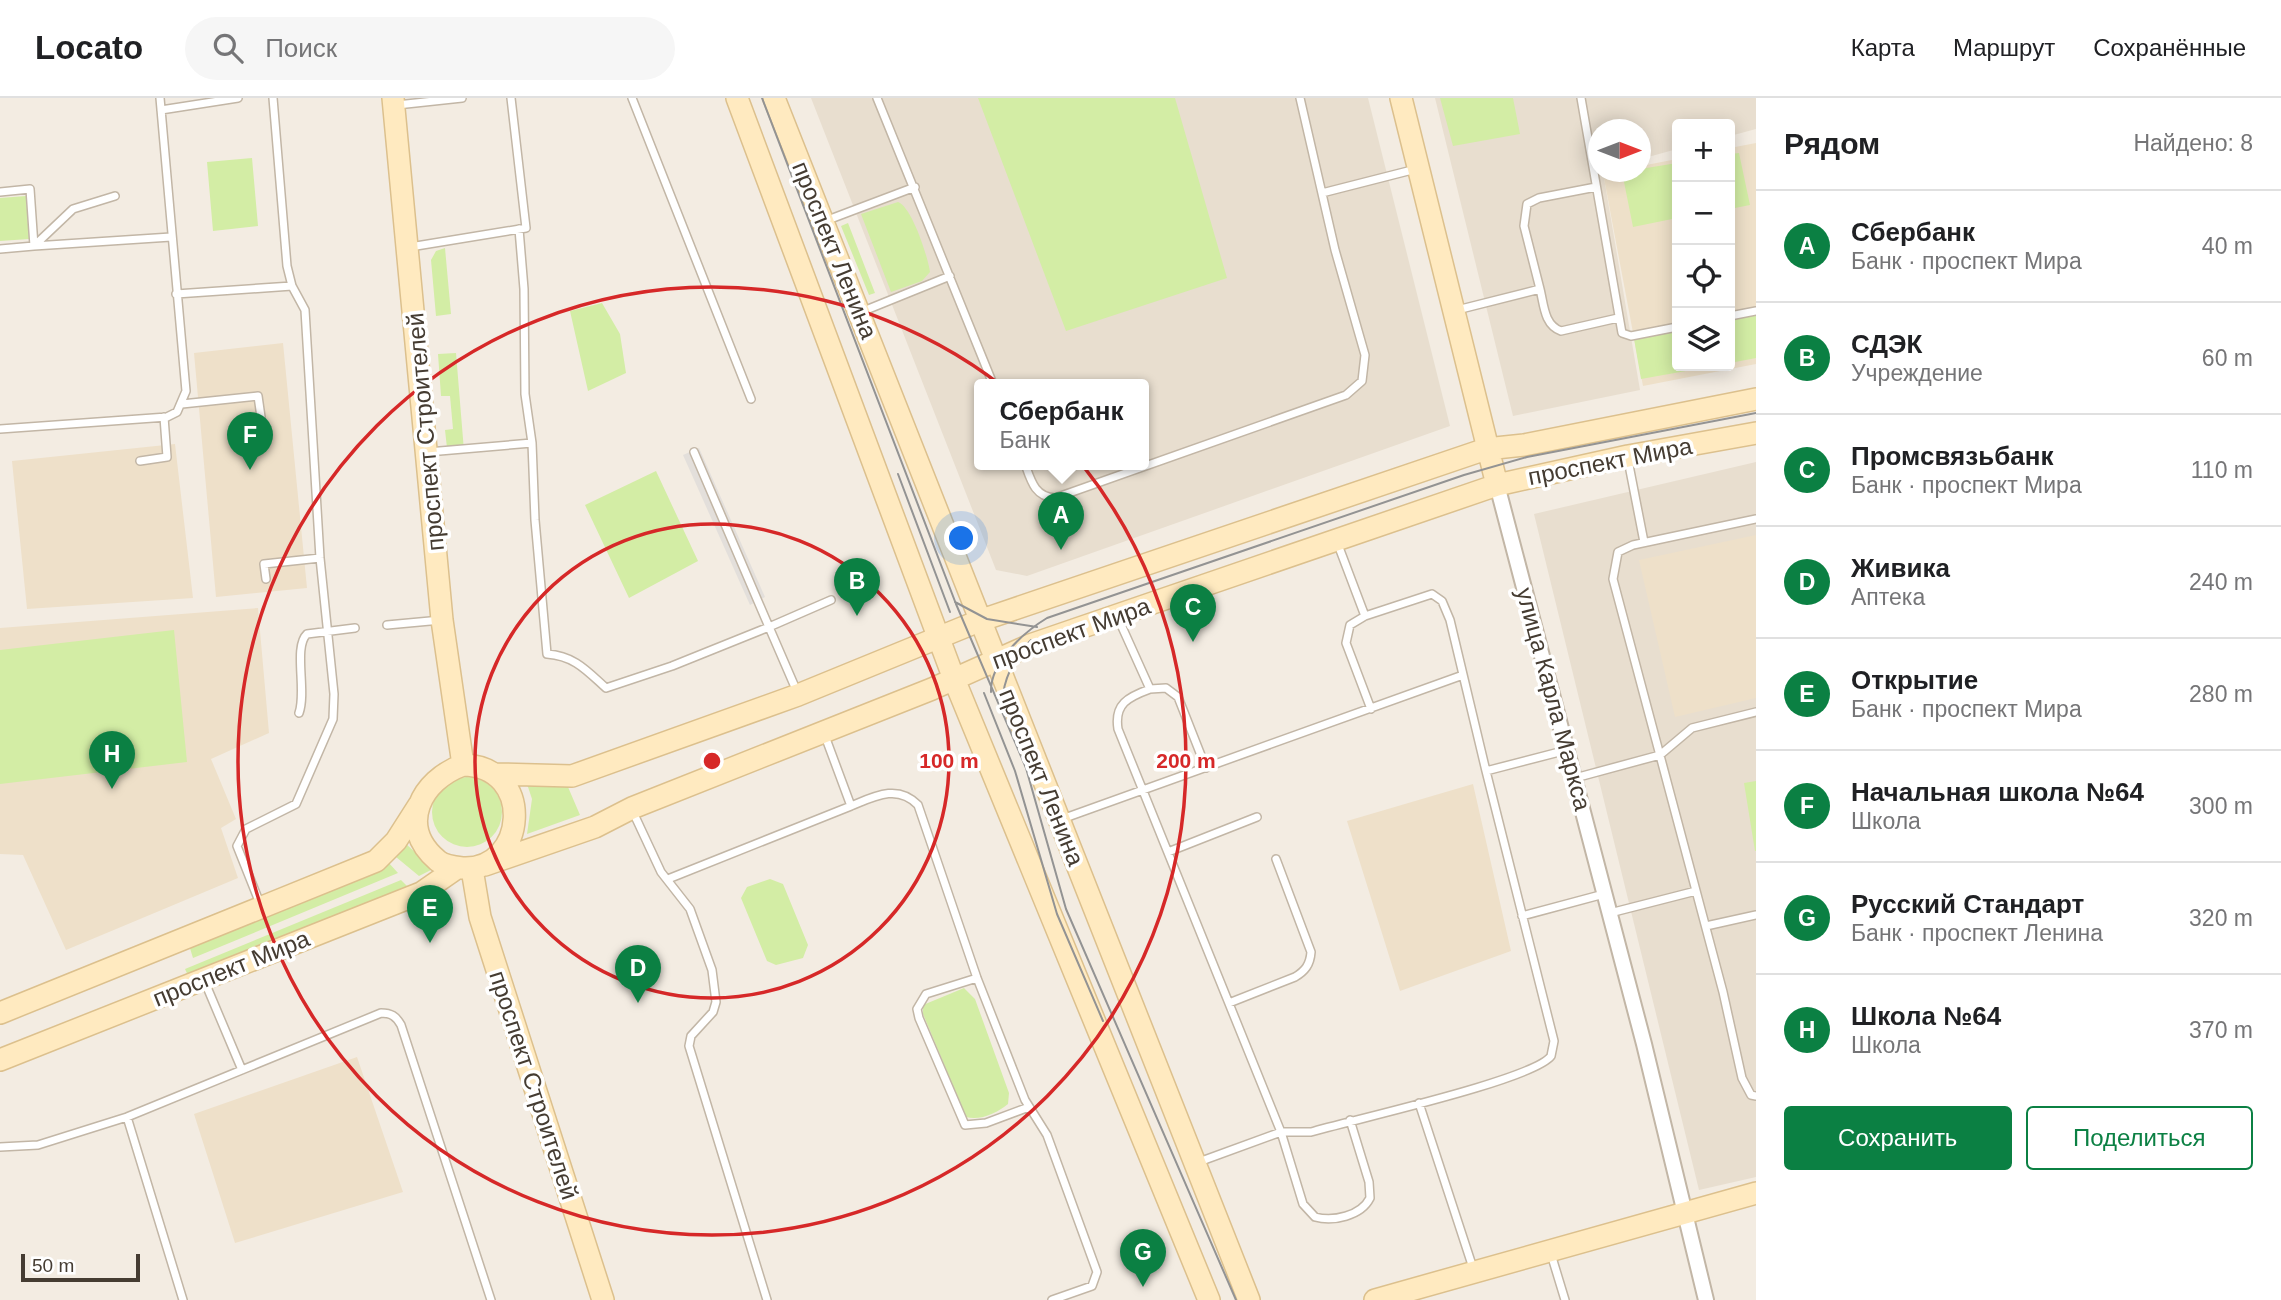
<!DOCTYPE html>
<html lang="ru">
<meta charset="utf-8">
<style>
body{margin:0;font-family:Helvetica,sans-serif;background:#f6f6f6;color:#202124}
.controls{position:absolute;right:21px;top:21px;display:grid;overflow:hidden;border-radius:7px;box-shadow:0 4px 18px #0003}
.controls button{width:63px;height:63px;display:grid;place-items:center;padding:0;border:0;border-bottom:2px solid #e0e0e0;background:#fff;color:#202124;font:35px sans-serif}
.compass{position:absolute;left:1588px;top:21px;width:63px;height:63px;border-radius:50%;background:#fff;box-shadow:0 4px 18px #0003;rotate:90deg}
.scale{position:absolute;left:21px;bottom:18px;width:119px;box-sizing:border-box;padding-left:7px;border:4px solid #453c32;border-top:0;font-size:19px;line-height:24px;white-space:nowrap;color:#453c32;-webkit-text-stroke:5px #fff;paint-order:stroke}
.you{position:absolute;left:962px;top:441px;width:24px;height:24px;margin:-18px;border:5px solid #fff;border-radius:50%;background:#1a73e8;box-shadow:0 0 0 10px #1a73e833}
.badge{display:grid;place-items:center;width:46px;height:46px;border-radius:50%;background:#0b8043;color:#fff;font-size:23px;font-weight:700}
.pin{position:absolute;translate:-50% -58px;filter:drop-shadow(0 2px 4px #0008)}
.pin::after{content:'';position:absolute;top:37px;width:24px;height:21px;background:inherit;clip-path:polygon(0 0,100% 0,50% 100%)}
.popup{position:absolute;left:974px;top:281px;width:175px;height:91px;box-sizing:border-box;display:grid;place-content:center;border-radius:7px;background:#fff;filter:drop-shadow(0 2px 5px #0005);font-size:23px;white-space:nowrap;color:#757577}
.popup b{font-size:26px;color:#202124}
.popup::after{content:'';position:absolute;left:50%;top:100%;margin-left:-14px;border:14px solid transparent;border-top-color:#fff}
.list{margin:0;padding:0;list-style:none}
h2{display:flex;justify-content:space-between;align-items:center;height:91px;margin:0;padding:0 28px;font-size:30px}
h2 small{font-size:23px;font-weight:400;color:#757577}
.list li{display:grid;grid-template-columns:46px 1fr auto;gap:21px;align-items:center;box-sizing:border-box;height:112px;padding:0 28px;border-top:2px solid #e0e0e0}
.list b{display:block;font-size:26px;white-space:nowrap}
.list p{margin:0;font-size:23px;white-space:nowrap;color:#757577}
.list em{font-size:23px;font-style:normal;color:#757577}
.actions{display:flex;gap:14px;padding:21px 28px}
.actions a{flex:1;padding:16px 0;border:2px solid #0b8043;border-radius:7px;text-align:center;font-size:24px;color:#0b8043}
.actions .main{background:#0b8043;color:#fff}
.icon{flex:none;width:38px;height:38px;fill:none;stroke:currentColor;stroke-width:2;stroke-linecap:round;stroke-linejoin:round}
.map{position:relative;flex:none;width:1756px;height:1202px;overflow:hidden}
header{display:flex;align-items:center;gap:42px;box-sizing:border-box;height:98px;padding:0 35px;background:#fff;border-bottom:2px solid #e0e0e0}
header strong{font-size:33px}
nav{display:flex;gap:38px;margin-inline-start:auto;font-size:24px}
.search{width:490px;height:63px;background:#f6f6f6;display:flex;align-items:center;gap:18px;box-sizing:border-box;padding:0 24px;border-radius:38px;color:#757577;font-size:26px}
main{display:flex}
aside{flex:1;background:#fff}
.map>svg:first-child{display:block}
</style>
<header>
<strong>Locato</strong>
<div class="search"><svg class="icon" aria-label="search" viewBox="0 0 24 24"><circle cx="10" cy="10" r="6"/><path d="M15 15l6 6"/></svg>Поиск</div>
<nav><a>Карта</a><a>Маршрут</a><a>Сохранённые</a></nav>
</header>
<main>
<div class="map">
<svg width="1756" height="1202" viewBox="0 0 1756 1202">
<rect width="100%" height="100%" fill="#f3ece2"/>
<path fill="#e8decf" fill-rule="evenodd" d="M811,0H1368L1450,328L1027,478L996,472ZM979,286H1143V366H979Z
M1435,0H1756V31L1730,38V26H1677V51L1641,61L1640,32H1598V74H1603L1640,292L1513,318Z
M1756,364V1079L1699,1092L1534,416Z"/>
<path fill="#eee0c9" d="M1756,45V266L1643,288L1603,75L1640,74L1641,68L1677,61V268H1730V50Z
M283,245L307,490L216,499L194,255Z
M175,346L193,500L27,511L12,363Z
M1756,437V600L1675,619L1639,462Z
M258,510L269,635L211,661L236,721L221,730L238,780L66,852L23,757L0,756V530Z
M1473,686L1511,853L1400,893L1347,723Z
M357,959L403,1094L235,1145L194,1016Z"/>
<path fill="#d3eda5" d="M978,0H1175L1227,180L1066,233Z
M1440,0H1513L1520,36L1453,48Z
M1739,55L1750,107L1730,111V56Z
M252,60L258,128L213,133L207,64Z
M1677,65V120L1633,129L1622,74Z
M26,98L29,141L0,143V100Z
M898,104C912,109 928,159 930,174L922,183L891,194L861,116Z
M848,125L875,195L869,197L841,128Z
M445,150L451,216L436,218L431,162L436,153Z
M602,205L620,236L626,275L588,293L570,213Z
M1756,210V260L1730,265V216Z
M1677,226V268H1714L1641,281L1633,235Z
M456,255L464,353L447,350L445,332L453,331L450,298H441L438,256Z
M656,373L698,463L629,500L585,407Z
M174,532L187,664L0,686V552Z
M432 714a35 35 0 1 1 70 0a35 35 0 1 1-70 0Z
M526,683L568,689L580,717L527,736L532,701Z
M1756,683V753H1755L1744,685Z
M404,744L433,771L419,778L396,759Z
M388,764L398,775L193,860L189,847Z
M770,781L783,786L808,847L803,860L776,867L767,863L741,800L747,789Z
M401,782L409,790L190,882L185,871Z
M964,890L975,901L1009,995L1008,1006C997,1015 980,1023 966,1019L923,916V907Z"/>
<path fill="#e3dfdb" d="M699,350L765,499L750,507L683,357Z"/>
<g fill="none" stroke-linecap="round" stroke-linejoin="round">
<g stroke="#c2b6a6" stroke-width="10">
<path id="lane" d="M632,0L751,301
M877,0L993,286
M1581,0L1622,235L1631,238L1677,229
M397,7L462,0
M161,12L238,0
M0,94L30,91L34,148L0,151
M1322,95L1416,71
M115,98L73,111L34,148L171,139
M825,123L915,89
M519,131L524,191L525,296L532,345L535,422L547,556C575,558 587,573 606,590L672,568L769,529L694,354
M410,149L526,130L511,0
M1540,191L1524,128L1527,106L1539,100L1596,89
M176,196L292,188
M1457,212L1540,191C1544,207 1544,227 1561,233L1618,220
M861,214L950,178
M1730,218L1756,213
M182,306L258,298L261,319
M0,331L167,319L177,314L186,293L160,0
M428,354L532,345
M1628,362L1644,444
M140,363L167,359L164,319
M1025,366C1031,383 1035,399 1055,400L1346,297L1362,283L1365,257L1335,152L1300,0
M1756,421L1633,447L1618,454L1613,481L1723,894L1742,980L1751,997L1756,998
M1337,444L1365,518
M266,481L264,466L320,460
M1118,520L1150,591C1128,599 1114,606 1118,631L1281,1034L1303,1106L1315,1119C1333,1124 1361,1118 1370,1100L1369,1084L1350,1022
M387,527L441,522
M1150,591L1166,590L1178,599L1206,670
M798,596L769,529L831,502
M1371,611L1346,545L1350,527L1365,518L1432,496L1442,503L1450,522L1486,673L1567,652
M299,615C307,593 293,549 307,536L355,530
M825,638L851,708C875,698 898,686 918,707L977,880L1025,1002L1047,1037L1097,1174L1092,1188L1052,1202
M1575,680L1660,657L1692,630L1756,614
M633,714L661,774L690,811L712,872L716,904L713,914L691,938L689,948L767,1202
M1062,721L1463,577
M1168,754L1257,719
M668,781L851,708
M261,808L237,748L246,731L296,706L333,621L334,596L320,460L305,212L292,188L287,168L273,0
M1610,815L1696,793
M1522,818L1604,796
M1706,828L1756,817
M977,880L926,896L917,911L919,920L965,1027L986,1025L1029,1009
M204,882L242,972
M1229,905L1295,879C1305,873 1310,867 1311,854L1276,761
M1419,1005L1474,1173
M127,1019L183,1202
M0,1049L38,1047L127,1019L381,915C391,915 396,918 401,927L491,1202
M1196,1065L1281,1034H1311C1351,1022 1533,982 1551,958L1554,943L1486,673
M1551,1156L1565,1202"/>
</g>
<g stroke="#c2b6a6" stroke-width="18">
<path id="street" d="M1497,387L1644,946L1706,1202"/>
</g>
<g stroke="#dcc08d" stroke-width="24">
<path id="secondary" d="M393,0L442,522L463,667
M737,0L954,581L1209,1202
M774,0L1249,1202
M1401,0L1497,387
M463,667C536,668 527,774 462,770C454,769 442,767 437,762C397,728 421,682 463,667Z
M496,676L572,678L798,597L979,523L1486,351L1524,347L1756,301
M485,767L595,729L632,710L932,591L1030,547L1497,387L1628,358L1756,335
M472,771L480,819L603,1202
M0,915L376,763L396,743L419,707
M0,962L421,795L457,770
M1375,1202L1756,1095"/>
</g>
<use href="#lane" stroke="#fff" stroke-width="7"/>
<use href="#street" stroke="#fff" stroke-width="14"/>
<use href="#secondary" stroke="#ffeac0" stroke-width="21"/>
<path stroke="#939393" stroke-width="2" d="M762,0L956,506L1026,670L1066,811L1236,1202
M898,376L950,514
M955,504L987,521L1037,529
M991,594C990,564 1024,534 1047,520L1464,377L1527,359L1756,315
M984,595L1015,673L1057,816L1103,923
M1003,607C1001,585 1015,557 1031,542"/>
</g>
<g fill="none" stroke="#d62828" stroke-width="3.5">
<circle cx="712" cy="663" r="237"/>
<circle cx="712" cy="663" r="474"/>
</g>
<g text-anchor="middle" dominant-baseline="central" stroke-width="7" stroke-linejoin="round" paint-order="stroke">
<g font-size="24" fill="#453c32" stroke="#fff">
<text transform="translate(835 152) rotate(68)">проспект Ленина</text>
<text transform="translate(425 334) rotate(-95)">проспект Строителей</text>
<text transform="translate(1610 363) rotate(-11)">проспект Мира</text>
<text transform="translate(1071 535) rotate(-20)">проспект Мира</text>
<text transform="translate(1554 601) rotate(75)">улица Карла Маркса</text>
<text transform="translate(1042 679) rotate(68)">проспект Ленина</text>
<text transform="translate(231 870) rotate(-22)">проспект Мира</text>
<text transform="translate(534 987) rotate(72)">проспект Строителей</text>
</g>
</g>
<circle cx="712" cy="663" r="10" fill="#d62828" stroke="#fff" stroke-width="3.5"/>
<g font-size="21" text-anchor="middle" font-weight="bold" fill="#d62828" stroke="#fff" stroke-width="7" stroke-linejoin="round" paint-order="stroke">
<text x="949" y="670">100 m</text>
<text x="1186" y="670">200 m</text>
</g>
</svg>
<div class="controls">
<button>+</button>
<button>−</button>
<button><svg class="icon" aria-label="locate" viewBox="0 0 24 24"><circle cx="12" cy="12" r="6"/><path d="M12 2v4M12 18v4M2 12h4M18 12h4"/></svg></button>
<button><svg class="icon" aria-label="layers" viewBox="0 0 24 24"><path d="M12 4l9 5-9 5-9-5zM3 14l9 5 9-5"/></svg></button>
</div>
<svg class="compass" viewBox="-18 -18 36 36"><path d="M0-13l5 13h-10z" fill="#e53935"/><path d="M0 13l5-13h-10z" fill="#757577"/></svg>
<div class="scale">50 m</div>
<div class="you"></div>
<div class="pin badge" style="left:1061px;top:452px">A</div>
<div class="popup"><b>Сбербанк</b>Банк</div>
<div class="pin badge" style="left:857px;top:518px">B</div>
<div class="pin badge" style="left:1193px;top:544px">C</div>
<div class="pin badge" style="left:638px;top:905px">D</div>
<div class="pin badge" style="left:430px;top:845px">E</div>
<div class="pin badge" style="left:250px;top:372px">F</div>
<div class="pin badge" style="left:1143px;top:1189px">G</div>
<div class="pin badge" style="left:112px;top:691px">H</div>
</div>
<aside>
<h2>Рядом<small>Найдено: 8</small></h2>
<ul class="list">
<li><span class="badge">A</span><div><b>Сбербанк</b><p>Банк · проспект Мира</p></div><em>40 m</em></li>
<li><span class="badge">B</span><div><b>СДЭК</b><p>Учреждение</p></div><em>60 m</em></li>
<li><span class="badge">C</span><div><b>Промсвязьбанк</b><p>Банк · проспект Мира</p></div><em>110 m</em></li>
<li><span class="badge">D</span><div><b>Живика</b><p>Аптека</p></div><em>240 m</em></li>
<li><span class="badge">E</span><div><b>Открытие</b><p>Банк · проспект Мира</p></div><em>280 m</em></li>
<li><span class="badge">F</span><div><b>Начальная школа №64</b><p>Школа</p></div><em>300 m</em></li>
<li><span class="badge">G</span><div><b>Русский Стандарт</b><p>Банк · проспект Ленина</p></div><em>320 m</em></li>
<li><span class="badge">H</span><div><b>Школа №64</b><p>Школа</p></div><em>370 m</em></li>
</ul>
<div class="actions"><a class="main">Сохранить</a><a>Поделиться</a></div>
</aside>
</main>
